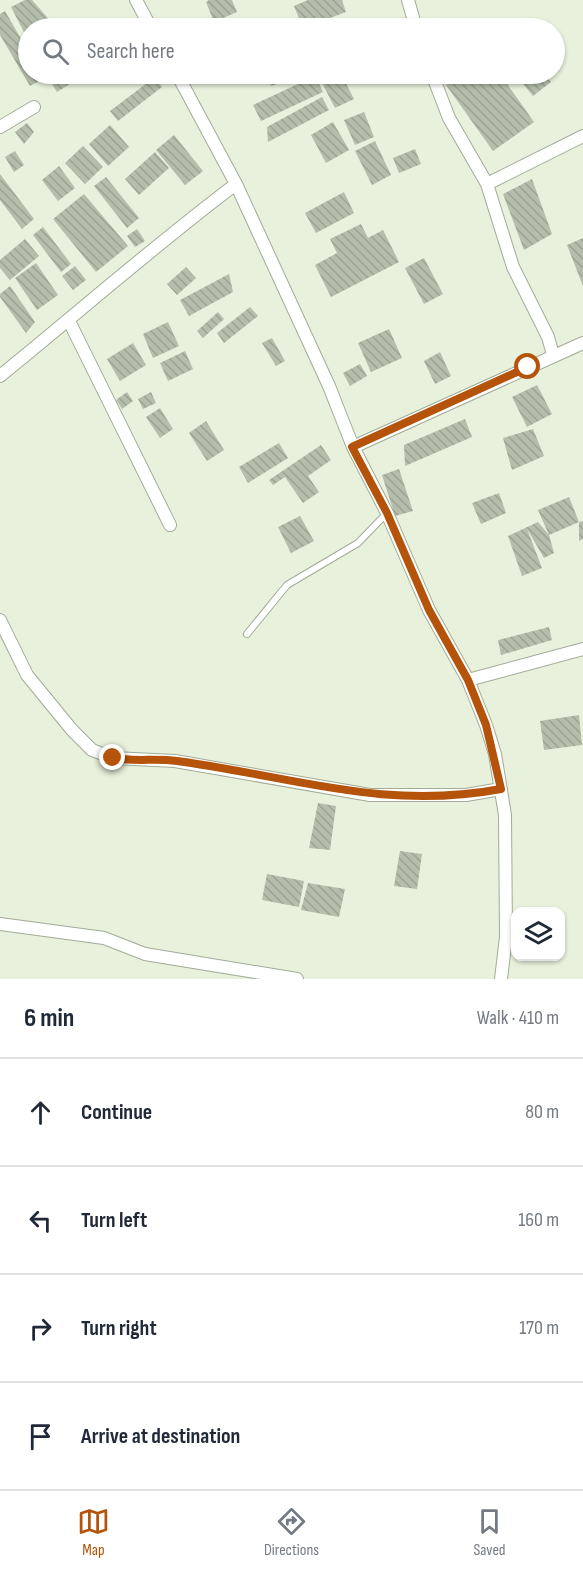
<!DOCTYPE html>
<meta charset="utf-8">
<style>
body{margin:0;font-family:"Sofia Sans Condensed",sans-serif;background:#f2f2f3;color:#1f2937}
.controls{position:absolute;right:18px;bottom:18px;display:grid;overflow:hidden;border-radius:12px;box-shadow:0 2px 4px #0004}
.controls button{width:54px;height:54px;display:grid;place-items:center;padding:0;border:0;border-bottom:2px solid #e0e1e3;background:#fff;color:#1f2937;font:30px sans-serif}
.stop{position:absolute;width:18px;height:18px;margin:-14px;border:4px solid #b45309;border-radius:50%;background:#fff}
.stop.end{background:#b45309;border-color:#fff;box-shadow:0 2px 6px #0008}
.list{margin:0;padding:0;list-style:none}
h2{display:flex;justify-content:space-between;align-items:center;height:78px;margin:0;padding:0 24px;font-size:26px}
h2 small{font-size:20px;font-weight:400;color:#747a83}
.list li{display:grid;grid-template-columns:39px 1fr auto;gap:18px;align-items:center;box-sizing:border-box;height:108px;padding:0 24px;border-top:2px solid #e0e1e3}
.list b{display:block;font-size:22px;white-space:nowrap}
.list em{font-size:20px;font-style:normal;color:#747a83}
.icon{flex:none;width:33px;height:33px;fill:none;stroke:currentColor;stroke-width:2;stroke-linecap:round;stroke-linejoin:round}
.map{position:relative;flex:none;width:583px;height:979px;overflow:hidden}
.search{position:absolute;background:#fff;box-shadow:0 2px 4px #0004;left:18px;right:18px;top:18px;height:66px;display:flex;align-items:center;gap:15px;box-sizing:border-box;padding:0 21px;border-radius:33px;color:#747a83;font-size:22px}
.sheet{height:510px;background:#fff}
nav{display:flex;justify-content:space-around;align-items:center;box-sizing:border-box;height:84px;border-top:2px solid #e0e1e3;background:#fff;font-size:16px;color:#747a83}
nav a{display:grid;justify-items:center;gap:3px}
nav .on{color:#b45309}
.map>svg:first-child{display:block}
</style>
<div class="map">
<svg width="583" height="979" viewBox="0 0 583 979">
<defs>
<pattern id="building-back-hatch" width="6" height="6" patternUnits="userSpaceOnUse" patternTransform="scale(1.5)"><rect width="6" height="6" fill="#b5beab"/><path d="M-1 5l2 2M0 0l6 6M5-1l2 2" fill="none" stroke="#9ba392"/></pattern>
</defs>
<rect width="100%" height="100%" fill="#e8f1dc"/>
<path fill="url(#building-back-hatch)" d="M25,0H32L53,24L44,28H28L27,38L11,7Z
M209,0H232L237,12L214,22L206,2Z
M308,0H342L346,12L303,28L294,6Z
M5,11L28,51V74H42L45,78L30,86L0,35V14Z
M57,74H86L57,92L49,79Z
M266,74H307L271,86Z
M327,74H341L354,99L335,108L319,77Z
M463,74H500L534,122L493,151L446,85Z
M515,74H544L551,82L533,96Z
M315,76L323,92L261,121L253,105Z
M155,77L162,87L118,121L110,111Z
M322,97L329,110L268,142L267,127Z
M364,112L374,137L355,145L344,120Z
M333,122L349,150L326,163L311,135Z
M27,123L34,132L24,144L15,132Z
M110,125L129,147L108,166L89,144Z
M174,135L203,171L185,185L156,150Z
M375,141L391,175L372,185L355,151Z
M83,146L103,167L85,184L65,163Z
M415,149L421,164L399,173L393,158Z
M15,151L24,165L14,172L5,157Z
M155,152L169,168L139,195L125,179Z
M59,166L75,188L58,201L42,180Z
M0,174L34,219L22,229L0,200Z
M106,177L139,218L127,228L94,186Z
M532,179L552,234L524,250L503,194Z
M344,192L354,213L316,233L305,213Z
M84,194L128,246L96,272L53,219Z
M361,224L368,238L383,230L399,262L331,297L315,265L337,253L330,239Z
M43,227L71,264L61,272L33,235Z
M137,229L145,241L135,247L127,236Z
M583,238V286L567,245Z
M25,239L39,256L10,280L0,268V260Z
M424,258L443,294L424,304L405,268Z
M36,263L58,295L37,310L15,278Z
M75,266L86,280L73,290L62,276Z
M186,267L196,278L177,295L167,284Z
M229,274L233,292L189,316L180,300Z
M10,286L35,322L26,333L0,297V294Z
M250,307L258,316L224,343L217,333Z
M218,312L224,319L203,338L197,331Z
M168,322L179,346L153,358L143,334Z
M389,329L402,358L371,372L358,343Z
M272,338L285,361L276,366L262,343Z
M133,343L146,365L120,381L107,359Z
M185,351L193,369L168,381L160,363Z
M440,352L451,376L435,384L424,361Z
M360,364L367,376L350,386L343,373Z
M537,385L552,414L527,427L512,397Z
M127,392L133,401L122,409L116,400Z
M151,392L156,403L143,409L138,399Z
M160,408L173,429L160,438L146,417Z
M465,419L472,437L405,466L404,445Z
M206,421L224,450L207,461L189,433Z
M533,429L544,456L512,470L503,438Z
M279,443L288,458L248,483L239,467Z
M321,445L331,460L308,476L319,492L303,503L285,477L273,485L269,480Z
M399,469L413,511L395,516L382,475Z
M499,493L506,513L481,524L472,503Z
M569,497L579,522L549,535L554,553L544,558L527,529L542,568L522,576L508,536L538,522L549,535L538,510Z
M300,516L314,541L291,553L278,527Z
M583,521V539L579,541V522Z
M549,627L552,640L501,655L498,640Z
M579,715L582,745L544,750L540,721Z
M318,803L336,806L330,850L309,848Z
M400,851L422,854L417,889L394,886Z
M267,874L304,881L299,907L262,900Z
M308,883L345,889L339,917L301,910Z"/>
<g fill="none" stroke-linecap="round" stroke-linejoin="round">
<g stroke="#a3ab98" stroke-width="8">
<path id="lane" d="M247,634L287,585L358,543L386,514"/>
</g>
<g stroke="#a3ab98" stroke-width="14">
<path id="street" d="M136,0L151,28
M408,0L416,28
M177,74L236,184L329,386L353,447L387,513L429,610L468,680L486,725L495,754L505,815L506,937L501,979
M432,74L449,118L487,184
M0,127L34,107
M69,321L170,525
M553,355L548,337L513,267L487,184L583,136
M0,376C79,312 155,245 236,184
M353,447L583,343
M0,620L27,675L72,730L92,750L113,758L175,761L370,795H466L501,789
M468,680L583,649
M0,924L104,938L145,954L297,979"/>
</g>
<use href="#lane" stroke="#fff" stroke-width="6"/>
<use href="#street" stroke="#fff" stroke-width="12"/>
</g>
<g fill="none" stroke-linecap="round" stroke-linejoin="round">
<path stroke="#b45309" stroke-width="8" d="M113,758C134,762 156,758 177,761C291,776 383,811 501,789L486,725L468,680L429,610L387,513L352,447L528,367"/>
</g>
</svg>
<div class="controls">
<button><svg class="icon" aria-label="layers" viewBox="0 0 24 24"><path d="M12 4l9 5-9 5-9-5zM3 14l9 5 9-5"/></svg></button>
</div>
<div class="stop" style="left:528px;top:367px"></div>
<div class="stop end" style="left:113px;top:758px"></div>
<div class="search"><svg class="icon" aria-label="search" viewBox="0 0 24 24"><circle cx="10" cy="10" r="6"/><path d="M15 15l6 6"/></svg>Search here</div>
</div>
<section class="sheet">
<h2>6 min<small>Walk · 410 m</small></h2>
<ul class="list">
<li><svg class="icon" aria-label="ahead" viewBox="0 0 24 24"><path d="M12 20V5M6 11l6-6 6 6"/></svg><div><b>Continue</b></div><em>80 m</em></li>
<li><svg class="icon" aria-label="left" viewBox="0 0 24 24"><path d="M17 20v-9H6M10 6l-5 5 5 5"/></svg><div><b>Turn left</b></div><em>160 m</em></li>
<li><svg class="icon" aria-label="right" viewBox="0 0 24 24"><path d="M7 20v-9h11M14 6l5 5-5 5"/></svg><div><b>Turn right</b></div><em>170 m</em></li>
<li><svg class="icon" aria-label="arrive" viewBox="0 0 24 24"><path d="M6 21V4h12l-3 4 3 4H6"/></svg><div><b>Arrive at destination</b></div></li>
</ul>
</section>
<nav>
<a class="on"><svg class="icon" aria-label="map" viewBox="0 0 24 24"><path d="M3 6l6-2 6 2 6-2v14l-6 2-6-2-6 2zM9 4v14M15 6v14"/></svg>Map</a>
<a><svg class="icon" aria-label="directions" viewBox="0 0 24 24"><path d="M12 3l9 9-9 9-9-9zM9 14v-3h6M13 9l2 2-2 2"/></svg>Directions</a>
<a><svg class="icon" aria-label="saved" viewBox="0 0 24 24"><path d="M7 4h10v16l-5-4-5 4z"/></svg>Saved</a>
</nav>
